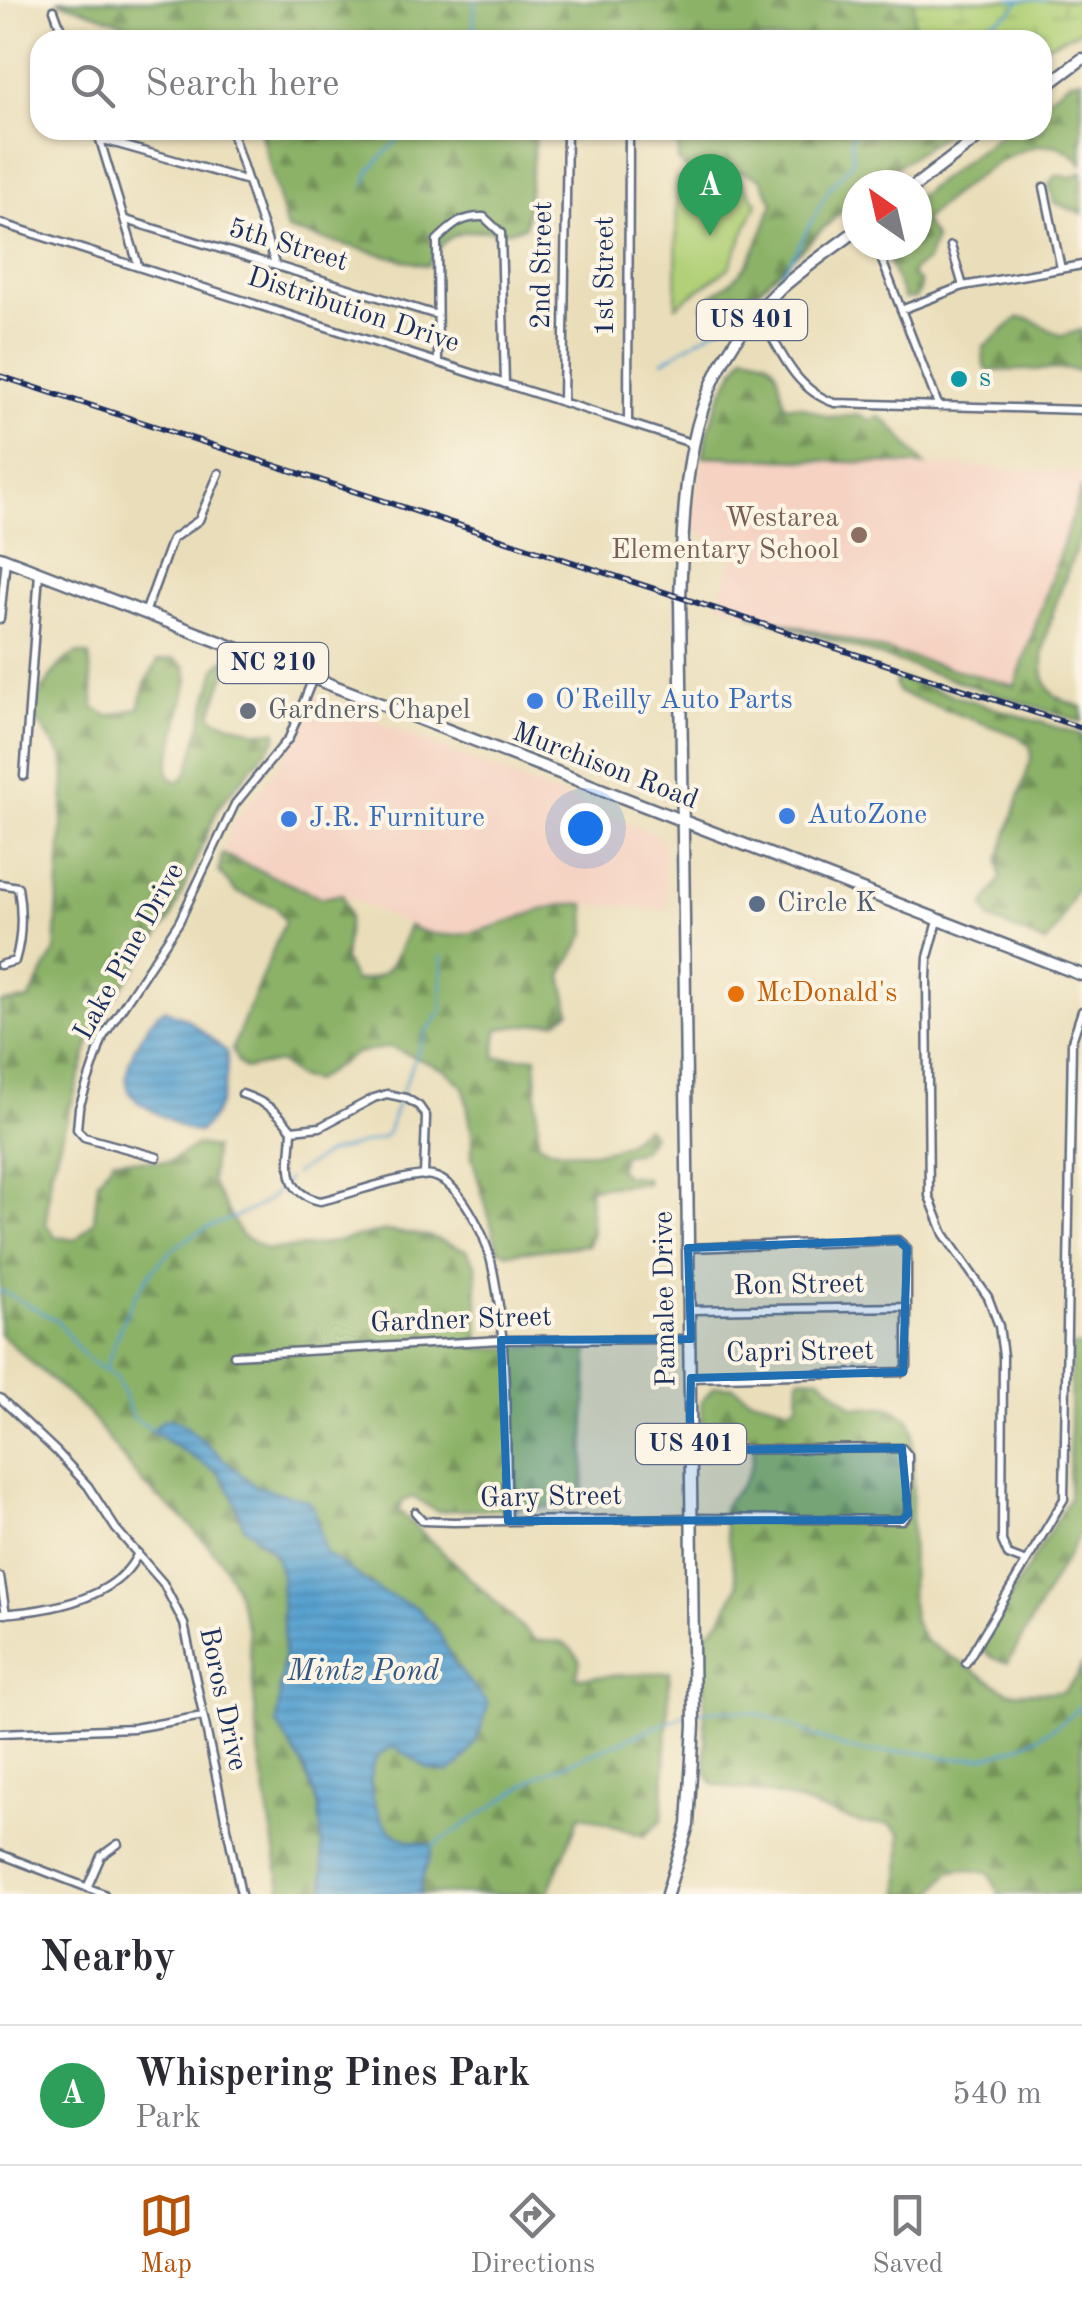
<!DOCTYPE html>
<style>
body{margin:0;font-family:"Old Standard TT",serif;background:#f7f7f7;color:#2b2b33}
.compass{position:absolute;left:842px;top:170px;width:90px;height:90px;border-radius:50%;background:#fff;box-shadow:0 2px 8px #0004;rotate:326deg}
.you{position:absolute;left:585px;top:828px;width:35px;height:35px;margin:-25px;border:8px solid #fff;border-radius:50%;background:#1a73e8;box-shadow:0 0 0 15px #1a73e833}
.badge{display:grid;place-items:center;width:65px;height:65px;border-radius:50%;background:#b45309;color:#fff;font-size:32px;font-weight:700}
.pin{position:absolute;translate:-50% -82px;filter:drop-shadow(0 2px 5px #0008)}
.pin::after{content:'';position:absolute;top:52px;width:35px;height:30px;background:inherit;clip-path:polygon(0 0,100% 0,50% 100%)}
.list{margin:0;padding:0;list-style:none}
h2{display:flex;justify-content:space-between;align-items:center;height:130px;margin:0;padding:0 40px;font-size:42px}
h2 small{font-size:32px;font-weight:400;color:#7c7c81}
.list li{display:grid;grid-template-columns:65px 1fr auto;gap:30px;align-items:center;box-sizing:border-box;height:140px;padding:0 40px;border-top:2px solid #e1e1e2}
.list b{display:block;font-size:38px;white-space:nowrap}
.list p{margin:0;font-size:32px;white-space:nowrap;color:#7c7c81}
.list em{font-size:32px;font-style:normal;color:#7c7c81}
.icon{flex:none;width:55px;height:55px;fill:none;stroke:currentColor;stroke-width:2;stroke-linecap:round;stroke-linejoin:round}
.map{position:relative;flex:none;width:1082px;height:1894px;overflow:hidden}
.search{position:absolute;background:#fff;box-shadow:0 2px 8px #0004;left:30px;right:30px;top:30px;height:110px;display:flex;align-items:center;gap:25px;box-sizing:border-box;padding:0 35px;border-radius:30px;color:#7c7c81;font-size:38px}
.sheet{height:270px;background:#fff}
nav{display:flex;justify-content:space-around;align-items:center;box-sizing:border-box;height:140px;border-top:2px solid #e1e1e2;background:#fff;font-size:28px;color:#7c7c81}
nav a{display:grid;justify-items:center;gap:5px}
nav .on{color:#b45309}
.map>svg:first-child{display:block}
</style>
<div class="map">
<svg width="1082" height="1894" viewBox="0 0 1082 1894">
<defs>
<pattern id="forest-firs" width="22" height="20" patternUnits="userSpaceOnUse" patternTransform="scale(2.5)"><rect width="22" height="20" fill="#8cb268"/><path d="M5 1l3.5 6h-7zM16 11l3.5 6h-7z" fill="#729159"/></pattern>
<pattern id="wetland-marsh" width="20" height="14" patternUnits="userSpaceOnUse" patternTransform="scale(2.5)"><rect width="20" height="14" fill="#b1d077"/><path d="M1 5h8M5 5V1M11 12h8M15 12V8" fill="none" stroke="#98b369"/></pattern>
<pattern id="water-rules" width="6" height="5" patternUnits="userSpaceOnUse" patternTransform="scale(2.5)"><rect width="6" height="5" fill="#59a2d0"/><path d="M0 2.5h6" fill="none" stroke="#4984ac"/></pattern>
</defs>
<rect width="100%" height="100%" fill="#fcf5e5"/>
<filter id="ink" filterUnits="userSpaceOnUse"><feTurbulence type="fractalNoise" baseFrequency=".01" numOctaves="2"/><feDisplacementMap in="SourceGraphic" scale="20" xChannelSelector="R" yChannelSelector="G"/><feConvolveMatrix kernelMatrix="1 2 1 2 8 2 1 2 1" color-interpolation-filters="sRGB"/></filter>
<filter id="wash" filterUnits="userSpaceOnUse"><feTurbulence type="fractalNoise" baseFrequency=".0048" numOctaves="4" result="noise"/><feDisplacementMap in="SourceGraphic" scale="40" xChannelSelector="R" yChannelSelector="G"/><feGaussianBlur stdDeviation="2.25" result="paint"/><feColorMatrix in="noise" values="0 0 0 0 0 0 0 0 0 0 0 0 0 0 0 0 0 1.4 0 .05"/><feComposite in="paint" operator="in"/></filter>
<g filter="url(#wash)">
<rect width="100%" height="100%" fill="#eadeba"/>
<path fill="#f5d2c2" d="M703,456L1082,472V486L1015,686L717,604L736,549L691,529Z
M316,697L657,835L664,845L667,909L567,903L478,934L423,932L342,894L322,899L222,854L236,820L280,764Z"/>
<path fill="url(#forest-firs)" stroke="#547063" stroke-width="2.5" d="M57,0H914V27L923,40H621L612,34L588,40H171Z
M1082,78V166C1078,157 1074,156 1066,150C1029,126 950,196 923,221L935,239L927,261L914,269L911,276L920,281V291L915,298L904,299L882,245H917V197L1006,130H1042V102L1070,81Z
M260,130H536L525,226C500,238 472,222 447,240C439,246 433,258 427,266L287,230Z
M679,130H951L870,185H857V197L742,305L721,316L703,307C711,292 727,287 738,275C756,256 764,226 773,203L761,179C754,176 744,171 736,171C710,170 707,185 678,162Z
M1082,171V214L1054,202L1049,184L1056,175L1074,177Z
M1018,318L1030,319L1062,336L1082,330V371L1065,369L989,371L984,367L983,348Z
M745,354C783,359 776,375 785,405L802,406L828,417L861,415L870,421L878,416C891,421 913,453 925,465L703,456C709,417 723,386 745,354Z
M1082,487C1082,501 1082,519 1081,533C1072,570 1021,663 1054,695C1061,701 1073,704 1082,707V722L749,613L1015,686Z
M78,653L89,655L94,708L108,716L139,708L145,684L158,661L174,659L185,666L188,680L168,768L170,778L179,782L188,772L216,669L225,659L228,665L211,714L215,719L258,732L276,731V739L219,806L170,920L95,1025L51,1172L46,1224L56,1237L76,1240L94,1221L98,1181L114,1159L169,1162L197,1145L214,1148L211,1182L241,1235L267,1250L313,1246L386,1231L428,1236L466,1250L476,1265L479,1349L588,1345L583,1506L437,1511L412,1497L403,1501L398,1510L536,1641C559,1641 568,1640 580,1661L576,1678L670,1672L662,1819L644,1836L580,1815L548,1894H420C419,1875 433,1861 429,1843C416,1843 402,1841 392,1831C370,1810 356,1756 395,1747L439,1773L487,1704L455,1665L438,1631L417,1608L381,1592L325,1553L318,1529L319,1520L307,1501L255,1486L183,1424L152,1432L219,1473L233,1495L243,1525L273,1553L281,1574L283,1595L284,1666L279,1689L298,1756L319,1807L325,1888V1894H282L259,1751L248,1631L235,1587L221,1560L185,1520L144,1485L86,1411L0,1334V1003L29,1000L55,951L65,773L63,757L33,715C36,697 59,658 78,653Z
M896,678L1082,735V876L1058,927L1046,943L991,920L984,906L1001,878L999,861L1031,759V747L1018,736L899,693L895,686Z
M222,854L322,898L342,894L349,915L344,960L354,981C394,979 394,958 409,926C474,957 525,900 585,904L586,933L562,975L570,1012L557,1021L498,1029L495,1058L536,1057L538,1143C558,1155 606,1156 627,1142C634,1137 638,1131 646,1127L652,1135C645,1149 640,1154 623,1154L618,1169L625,1175L646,1178L647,1183L589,1188L592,1234L588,1245L508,1253L498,1248L472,1157V1133L464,1087L445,1070L391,1047L356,1053L314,1081L297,1077L279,1062L245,1069L238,1062L232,1049L285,921L276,907L236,892L219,872Z
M1071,1346H1082V1529L1008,1663L993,1658L983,1650L985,1639L1069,1499Z
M799,1377L821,1378L853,1407H891L909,1419L913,1430L911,1604L914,1621L924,1640L1009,1692H1062L1076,1678L1082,1664V1894H999L989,1873L962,1869L949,1872L933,1894H900L901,1833L890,1824L860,1823L784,1797L713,1784L706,1772L703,1638L720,1620L738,1586L722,1512C726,1497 735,1495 743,1483C752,1470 754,1455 754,1440L744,1431H727L724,1439L713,1441L702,1437L701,1402L714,1387L733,1386L748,1397L790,1408L798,1404Z"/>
<path fill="url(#wetland-marsh)" stroke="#66806a" stroke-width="2.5" d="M914,0H1082V30L1042,47V40H923L914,27Z"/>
<path fill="#b1d077" stroke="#66806a" stroke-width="2.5" d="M736,174L757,203L729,268L676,306L677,179Z"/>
<path fill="url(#water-rules)" stroke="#3a6897" stroke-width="2.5" d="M163,1009L186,1018L227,1052C228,1083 223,1110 199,1132C185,1132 176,1124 164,1117C153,1110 138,1105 131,1094C116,1072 145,1023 163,1009Z
M163,1420L171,1419L183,1424L255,1486L307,1500L313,1506L325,1553L381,1592L417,1608L438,1631L455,1665L488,1704C482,1730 472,1759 448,1773L429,1769L395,1747C355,1756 370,1812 394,1833C406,1842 419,1842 432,1845C432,1862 419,1876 420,1894H325L319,1807L304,1767L277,1724L284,1648L281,1574L274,1553L243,1525L233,1495L219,1473L152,1431Z"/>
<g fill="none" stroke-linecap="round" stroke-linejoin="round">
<path stroke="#59a2d0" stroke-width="2.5" d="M1011,0H1046
M468,40L474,25L475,0
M954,40L1011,12L1019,2
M365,185L370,170L407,130
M765,298L796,251L830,187L850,165L853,159L851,139L854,130
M663,361L717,328L753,311
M401,1093L426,1032L442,1011V956
M294,1174L328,1153L382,1138L388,1132L398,1101
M0,1290L56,1320L86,1358L117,1378L133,1418L154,1431
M106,1369C121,1316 145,1262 195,1234C217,1222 246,1216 266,1201C274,1196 281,1186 288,1179
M697,1712C764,1703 785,1726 843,1747C865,1755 890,1751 912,1752C925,1752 937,1757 950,1758C997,1763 1049,1736 1082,1705
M432,1847L540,1775L689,1713"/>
</g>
</g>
<g filter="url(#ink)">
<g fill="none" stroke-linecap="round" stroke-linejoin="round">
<g stroke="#636c7e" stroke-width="11">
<path id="minor" d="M54,10L65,40
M97,130L138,265
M231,130L275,264
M100,139L248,181
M1044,187L1061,269
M126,220L437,315
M0,223L691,443
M876,245L939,407
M951,246L963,286
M901,310L963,286L1082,265
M759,313C779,348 794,390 835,403L1082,410
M438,363L437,240C453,225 462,216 484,217L501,233L505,384
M563,402L567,130
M628,423L629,130
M145,613L172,539L199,520L219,473
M0,619L6,559
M24,776L39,573
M0,884L18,887C22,911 22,938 15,961L0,965
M938,921L928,957L927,978L929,1196L944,1234L988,1297L999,1326L1003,1356L1002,1541L1008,1555L1026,1562
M242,1094C266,1102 277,1111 292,1130
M292,1130C291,1163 280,1192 320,1201C346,1196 411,1171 432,1176C461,1182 485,1235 491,1261C509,1336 505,1442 508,1521
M292,1130L320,1127L374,1098L387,1094L406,1098L419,1106L426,1116L424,1176
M157,1157L84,1137L77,1129L79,1108L103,1037L179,922L235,804L289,738L313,678
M689,1248L898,1240L907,1248V1366L903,1372L691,1378
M691,1310L907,1307
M234,1355L501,1340L689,1339
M0,1398L57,1452L88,1486L116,1529L163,1583L184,1624L241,1894
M415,1512L423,1521L454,1522L691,1518L902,1520L908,1514V1455L902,1448L691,1450
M0,1577L6,1614
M0,1614C45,1611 117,1601 138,1553
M966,1663L1064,1499L1072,1041L1082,1011
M0,1733L134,1728L203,1716
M0,1854L104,1894
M87,1888L101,1856L118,1844"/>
</g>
<g stroke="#636c7e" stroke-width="15">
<path id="primary" d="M1042,89L1082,59
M916,185L988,130
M0,557L1082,975
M667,1894L688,1825L694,1725L680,599C685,480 684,380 777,292C802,269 831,250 857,230"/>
</g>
<use href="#minor" stroke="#fff" stroke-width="6"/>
<use href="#primary" stroke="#fff" stroke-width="10"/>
<g stroke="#1b2f5e" stroke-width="6">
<path id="rail" d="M0,376L1082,728"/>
</g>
<use href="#rail" stroke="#fcf5e5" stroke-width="2.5" stroke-dasharray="8" stroke-linecap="butt"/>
</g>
</g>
<path fill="#1f6fb2" fill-opacity="0.2" stroke="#1f6fb2" stroke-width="8" stroke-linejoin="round" d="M898,1240L907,1248L903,1372L691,1378L690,1417L692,1450L902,1448L908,1514L902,1520L508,1521L501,1340L691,1339L688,1248Z"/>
<circle fill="#0f9aa8" stroke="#fcf5e5" stroke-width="4" cx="959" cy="379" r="10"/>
<circle fill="#8d6e63" stroke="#fcf5e5" stroke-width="4" cx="859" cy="535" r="10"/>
<g fill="#3f7fe0" stroke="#fcf5e5" stroke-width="4">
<circle cx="535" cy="701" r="10"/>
<circle cx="787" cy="816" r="10"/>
<circle cx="289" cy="819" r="10"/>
</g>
<circle fill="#6b7280" stroke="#fcf5e5" stroke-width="4" cx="248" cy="711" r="10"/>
<circle fill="#5c6f8a" stroke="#fcf5e5" stroke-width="4" cx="757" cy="904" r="10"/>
<circle fill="#e8710a" stroke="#fcf5e5" stroke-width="4" cx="736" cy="994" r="10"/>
<g text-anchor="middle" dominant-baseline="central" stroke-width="8" stroke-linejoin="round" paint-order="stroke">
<g fill="#fcf5e5" stroke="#5e6a86" stroke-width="2.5">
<rect x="697" y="300" width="110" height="40" rx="8"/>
<rect x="218" y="643" width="110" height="40" rx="8"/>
<rect x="636" y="1424" width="110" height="40" rx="8"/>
</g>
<g font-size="25" font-weight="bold" fill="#1b2f5e">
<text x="752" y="320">US 401</text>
<text x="273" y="663">NC 210</text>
<text x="691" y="1444">US 401</text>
</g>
<g font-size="28" fill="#1b2f5e" stroke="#fcf5e5">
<text transform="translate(288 246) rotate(17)">5th Street</text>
<text transform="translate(543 265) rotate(-89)">2nd Street</text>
<text transform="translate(606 276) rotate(-90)">1st Street</text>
<text transform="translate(353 311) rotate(18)">Distribution Drive</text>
<text transform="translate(605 767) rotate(21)">Murchison Road</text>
<text transform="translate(130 952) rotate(-61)">Lake Pine Drive</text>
<text transform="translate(799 1286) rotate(-1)">Ron Street</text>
<text transform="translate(666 1299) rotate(-91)">Pamalee Drive</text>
<text transform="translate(461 1321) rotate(-2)">Gardner Street</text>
<text transform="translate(800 1353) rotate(-1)">Capri Street</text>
<text transform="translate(551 1498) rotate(-1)">Gary Street</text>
<text transform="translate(222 1699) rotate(78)">Boros Drive</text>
</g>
<g font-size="28" fill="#0d838f" stroke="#fcf5e5" text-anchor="start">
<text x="979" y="379">s</text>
</g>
<g font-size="28" fill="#785e54" stroke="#fcf5e5" text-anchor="end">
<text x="839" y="519">Westarea<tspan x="839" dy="32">Elementary School</tspan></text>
</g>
<g font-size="28" fill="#366cbe" stroke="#fcf5e5" text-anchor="start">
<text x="555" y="701">O'Reilly Auto Parts</text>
<text x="807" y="816">AutoZone</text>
<text x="309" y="819">J.R. Furniture</text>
</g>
<g font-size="28" fill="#5b616d" stroke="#fcf5e5" text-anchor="start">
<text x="268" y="711">Gardners Chapel</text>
</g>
<g font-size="28" fill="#4e5e75" stroke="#fcf5e5" text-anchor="start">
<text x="777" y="904">Circle K</text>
</g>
<g font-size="28" fill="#c56008" stroke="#fcf5e5" text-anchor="start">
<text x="756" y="994">McDonald's</text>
</g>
<g font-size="30" font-style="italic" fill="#315786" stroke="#fcf5e5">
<text x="363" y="1672">Mintz Pond</text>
</g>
</g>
</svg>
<svg class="compass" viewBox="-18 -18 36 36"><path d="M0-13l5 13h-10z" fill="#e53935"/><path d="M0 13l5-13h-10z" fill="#7c7c81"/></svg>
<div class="you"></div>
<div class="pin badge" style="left:710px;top:236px;background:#2e9e5b">A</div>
<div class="search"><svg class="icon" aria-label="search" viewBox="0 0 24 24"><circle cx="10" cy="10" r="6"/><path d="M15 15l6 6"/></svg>Search here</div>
</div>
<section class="sheet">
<h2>Nearby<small></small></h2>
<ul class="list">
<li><span class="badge" style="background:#2e9e5b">A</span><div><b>Whispering Pines Park</b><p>Park</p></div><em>540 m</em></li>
</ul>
</section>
<nav>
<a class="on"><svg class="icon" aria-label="map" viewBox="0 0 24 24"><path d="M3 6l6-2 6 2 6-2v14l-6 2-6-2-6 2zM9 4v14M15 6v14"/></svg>Map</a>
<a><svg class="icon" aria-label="directions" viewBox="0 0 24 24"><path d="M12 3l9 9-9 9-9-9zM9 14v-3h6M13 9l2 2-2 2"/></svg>Directions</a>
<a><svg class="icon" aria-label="saved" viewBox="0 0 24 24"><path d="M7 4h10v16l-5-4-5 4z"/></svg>Saved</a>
</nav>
